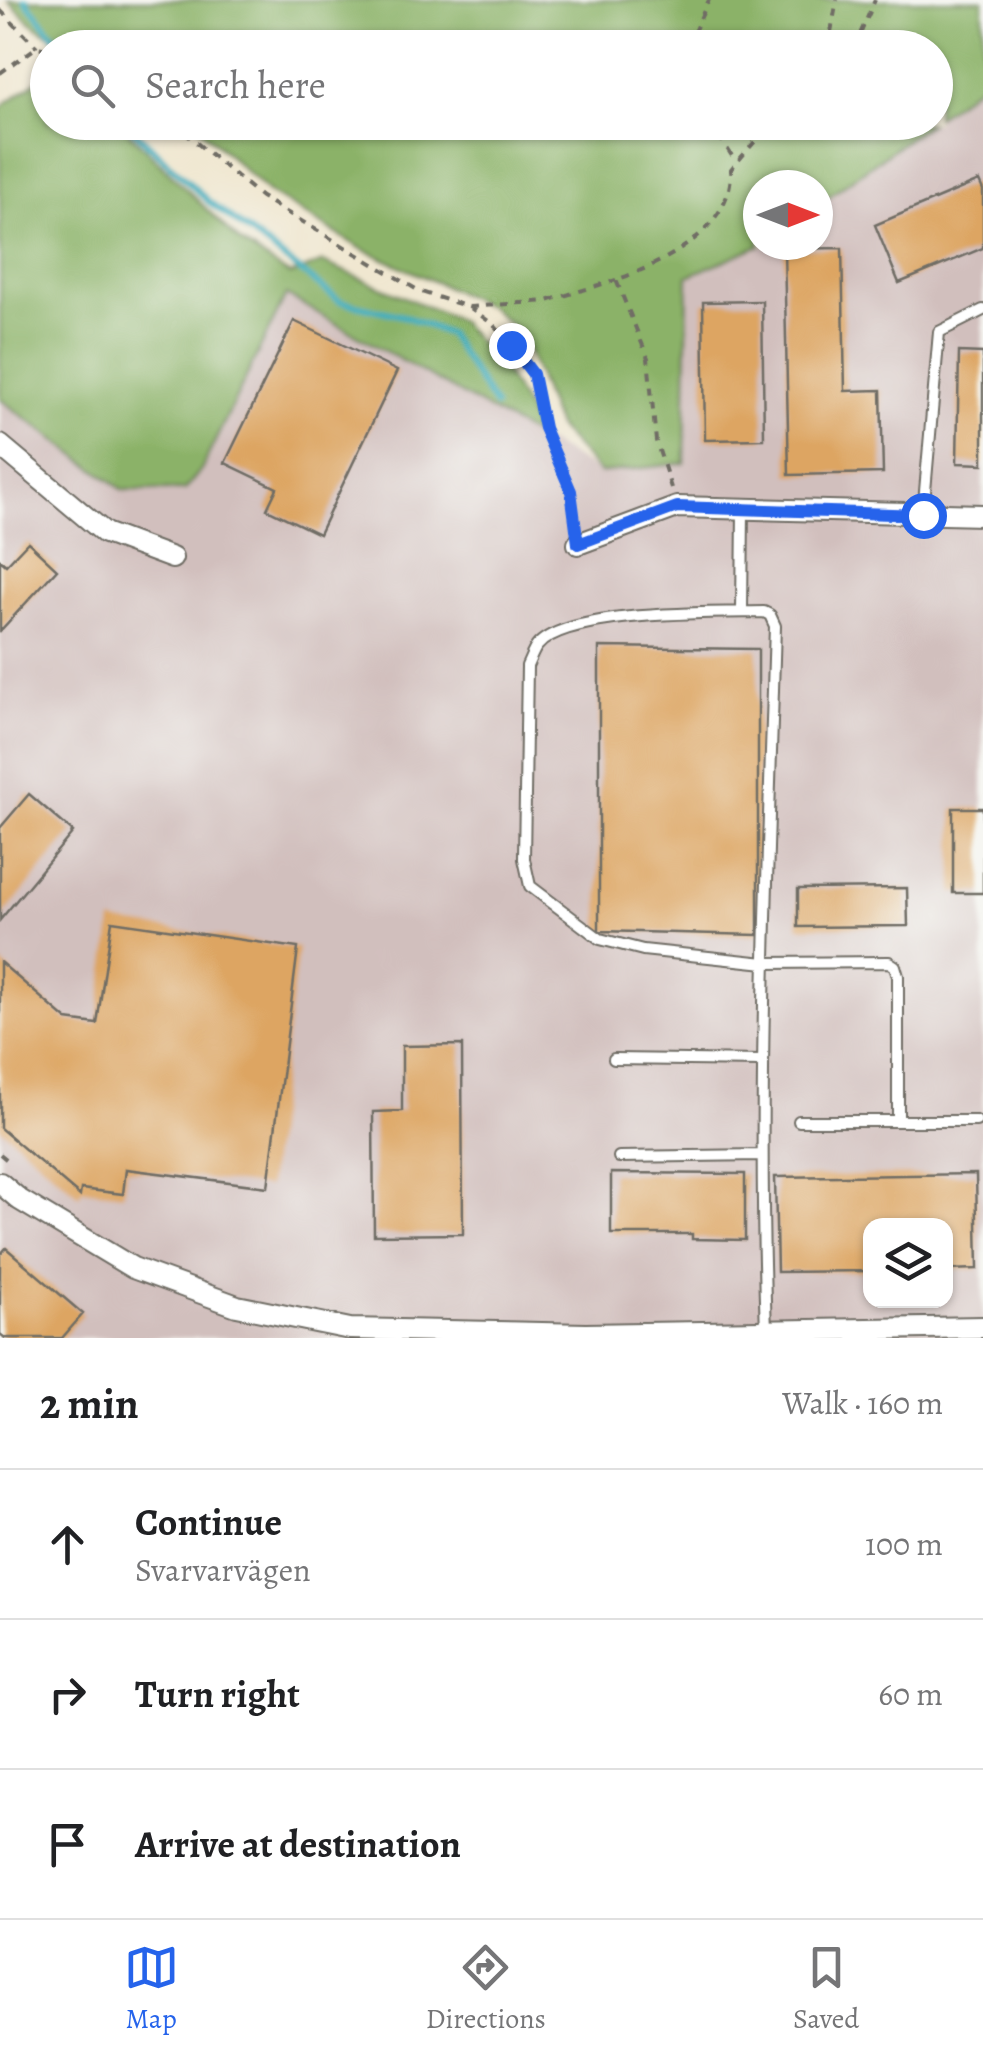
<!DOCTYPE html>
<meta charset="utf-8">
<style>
body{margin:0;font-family:Alegreya,serif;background:#f6f6f6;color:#202124}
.controls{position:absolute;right:30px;bottom:30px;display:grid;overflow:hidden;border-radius:20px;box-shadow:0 2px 8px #0004}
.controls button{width:90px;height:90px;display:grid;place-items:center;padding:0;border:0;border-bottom:2px solid #e0e0e0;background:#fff;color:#202124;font:50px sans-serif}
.compass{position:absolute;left:743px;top:170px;width:90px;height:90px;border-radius:50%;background:#fff;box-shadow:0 2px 8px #0004;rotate:90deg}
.stop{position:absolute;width:30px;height:30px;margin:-22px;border:8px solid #2563eb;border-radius:50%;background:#fff}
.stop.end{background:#2563eb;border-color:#fff;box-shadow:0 2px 10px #0008}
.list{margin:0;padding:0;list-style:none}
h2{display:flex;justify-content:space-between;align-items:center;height:130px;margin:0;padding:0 40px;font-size:42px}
h2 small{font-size:32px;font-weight:400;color:#757577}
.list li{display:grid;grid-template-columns:65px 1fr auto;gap:30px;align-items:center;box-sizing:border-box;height:150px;padding:0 40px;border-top:2px solid #e0e0e0}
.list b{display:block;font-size:38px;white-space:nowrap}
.list p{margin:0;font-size:32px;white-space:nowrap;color:#757577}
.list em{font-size:32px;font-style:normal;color:#757577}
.icon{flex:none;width:55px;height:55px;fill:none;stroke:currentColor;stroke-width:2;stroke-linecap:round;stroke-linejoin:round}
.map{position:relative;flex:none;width:983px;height:1338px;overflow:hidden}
.search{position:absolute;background:#fff;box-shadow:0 2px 8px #0004;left:30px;right:30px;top:30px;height:110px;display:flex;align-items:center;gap:25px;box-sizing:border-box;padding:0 35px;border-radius:55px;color:#757577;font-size:38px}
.sheet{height:580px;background:#fff}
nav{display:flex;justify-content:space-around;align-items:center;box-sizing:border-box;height:140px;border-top:2px solid #e0e0e0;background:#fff;font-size:28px;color:#757577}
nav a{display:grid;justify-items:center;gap:5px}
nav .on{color:#2563eb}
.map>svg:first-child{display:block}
</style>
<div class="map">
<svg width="983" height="1338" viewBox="0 0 983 1338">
<rect width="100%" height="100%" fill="#f6f6f2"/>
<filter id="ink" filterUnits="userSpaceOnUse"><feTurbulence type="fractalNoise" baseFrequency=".01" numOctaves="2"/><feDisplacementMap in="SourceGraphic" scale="20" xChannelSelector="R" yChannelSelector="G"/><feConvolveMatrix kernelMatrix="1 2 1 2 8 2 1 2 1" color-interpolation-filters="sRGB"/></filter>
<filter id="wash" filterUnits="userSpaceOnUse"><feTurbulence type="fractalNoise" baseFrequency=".0048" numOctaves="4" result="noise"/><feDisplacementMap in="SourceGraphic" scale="40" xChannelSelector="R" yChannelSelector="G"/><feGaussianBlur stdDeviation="2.25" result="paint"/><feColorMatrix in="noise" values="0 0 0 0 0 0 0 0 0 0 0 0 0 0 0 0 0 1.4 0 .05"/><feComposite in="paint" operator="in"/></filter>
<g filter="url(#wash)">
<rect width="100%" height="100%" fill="#f0e7d0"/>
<path fill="#d1bfbd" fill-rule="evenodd" d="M983,82V1338H0V399L123,490H184L201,470L286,295L600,472L685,463L688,276L760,245H818V204L929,123L936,122V117ZM870,1226H946V1300H870Z"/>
<path fill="#8bb268" stroke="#5b6e4a" stroke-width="2.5" d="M8,0H983V82L936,117V48L104,47C90,36 75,43 59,38C36,31 24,16 8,0Z
M47,74L48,122L119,123L240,242L290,275L323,262L458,320L501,366L528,411L535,436L286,295L201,470L185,490H123L0,399V107Z
M194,123H929L818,204V185H758L760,245L688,276L685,463L600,473L557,427L522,335L490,307L360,248L268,192Z"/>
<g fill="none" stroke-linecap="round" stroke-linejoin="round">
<path stroke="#40aebe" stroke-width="6" d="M25,0L64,48
M125,122L208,201L340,301L407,317L448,334L495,406"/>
</g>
<g id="blocks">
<path fill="#dda562" d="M979,181L983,190V248L899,283L875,225Z
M842,248L845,391L881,390L883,473L789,475L784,249Z
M762,301L764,439L705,440L703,302Z
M294,321L397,371L319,534L267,509L277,488L225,463Z
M959,352L983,353V464L957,463Z
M28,542L57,569L0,631V560L6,565Z
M599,647L758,649V935L599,931Z
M29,794L73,832L0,920V828Z
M953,808H983V893H953Z
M907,888L908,926L798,927V889Z
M112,921L298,948L268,1187L126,1169L123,1194L81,1189L80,1196L0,1128V962L67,1020L97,1024Z
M462,1045L463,1234L374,1235L373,1112L402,1111V1046Z
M611,1173L745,1174V1240L692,1239V1234H611Z
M976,1174L978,1269L946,1270V1226H870V1271L777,1272L775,1177Z
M6,1248L83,1314L62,1338H5L0,1334V1255Z"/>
</g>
</g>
<g filter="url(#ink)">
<use href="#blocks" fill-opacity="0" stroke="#706d65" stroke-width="2.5"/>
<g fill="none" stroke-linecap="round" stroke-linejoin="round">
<g stroke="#706d65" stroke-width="14">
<path id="lane" d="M923,514L939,332L983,310
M742,612L743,509
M614,1059L762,1061
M799,1121H976
M619,1157L761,1155
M766,1330C757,1095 768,861 775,626L770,615L764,612C718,613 566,610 537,646C533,651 530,660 527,666L524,859L530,886L600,939L643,950L765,963L889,962L895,966L898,976V1121"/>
</g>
<g stroke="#706d65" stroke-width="24">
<path id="street" d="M0,445L105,533L172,558
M578,544L677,507L983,515
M0,1183L20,1200L133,1268L237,1306L350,1329L586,1334L983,1327"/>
</g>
<path stroke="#706d65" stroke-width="4" stroke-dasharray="8 8" stroke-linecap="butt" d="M0,10L37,47
M693,48L691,38L709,0
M828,48L837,0
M854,48L875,0
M0,73L37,47L48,49
M172,122L261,197L421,292L469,307L494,325L533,374L544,428L571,491L576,524
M710,122L736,162
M469,307L547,301L616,280
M671,488L656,441L648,358L616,280C664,263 733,229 731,169L772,122
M0,1154L12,1164"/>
<use href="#lane" stroke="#fff" stroke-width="10"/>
<use href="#street" stroke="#fff" stroke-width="20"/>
</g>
</g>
<g fill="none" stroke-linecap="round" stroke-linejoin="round" filter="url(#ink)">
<path stroke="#2563eb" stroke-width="12" d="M511,345L533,374L544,428L571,491L578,544L677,507L923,515"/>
</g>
</svg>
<div class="controls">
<button><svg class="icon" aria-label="layers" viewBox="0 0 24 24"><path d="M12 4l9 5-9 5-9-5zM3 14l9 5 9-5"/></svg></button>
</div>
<svg class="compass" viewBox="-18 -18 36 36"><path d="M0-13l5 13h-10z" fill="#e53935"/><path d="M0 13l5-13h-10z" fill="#757577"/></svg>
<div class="stop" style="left:923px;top:515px"></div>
<div class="stop end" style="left:511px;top:345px"></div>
<div class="search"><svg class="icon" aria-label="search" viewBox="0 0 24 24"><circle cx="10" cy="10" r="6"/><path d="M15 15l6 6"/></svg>Search here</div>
</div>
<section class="sheet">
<h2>2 min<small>Walk · 160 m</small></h2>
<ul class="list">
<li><svg class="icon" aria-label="ahead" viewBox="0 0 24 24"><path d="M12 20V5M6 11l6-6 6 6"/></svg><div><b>Continue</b><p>Svarvarvägen</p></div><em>100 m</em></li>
<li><svg class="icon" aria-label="right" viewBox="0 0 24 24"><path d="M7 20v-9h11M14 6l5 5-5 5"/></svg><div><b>Turn right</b></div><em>60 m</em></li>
<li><svg class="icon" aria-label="arrive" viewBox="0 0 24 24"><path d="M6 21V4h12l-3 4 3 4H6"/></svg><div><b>Arrive at destination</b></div></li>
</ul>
</section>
<nav>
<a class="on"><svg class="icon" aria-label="map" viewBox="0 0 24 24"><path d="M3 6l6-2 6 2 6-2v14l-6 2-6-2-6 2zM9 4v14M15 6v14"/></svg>Map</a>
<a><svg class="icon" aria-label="directions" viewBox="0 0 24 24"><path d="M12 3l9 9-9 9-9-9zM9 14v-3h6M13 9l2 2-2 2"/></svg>Directions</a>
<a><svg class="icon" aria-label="saved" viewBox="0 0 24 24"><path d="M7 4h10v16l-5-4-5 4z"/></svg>Saved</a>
</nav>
